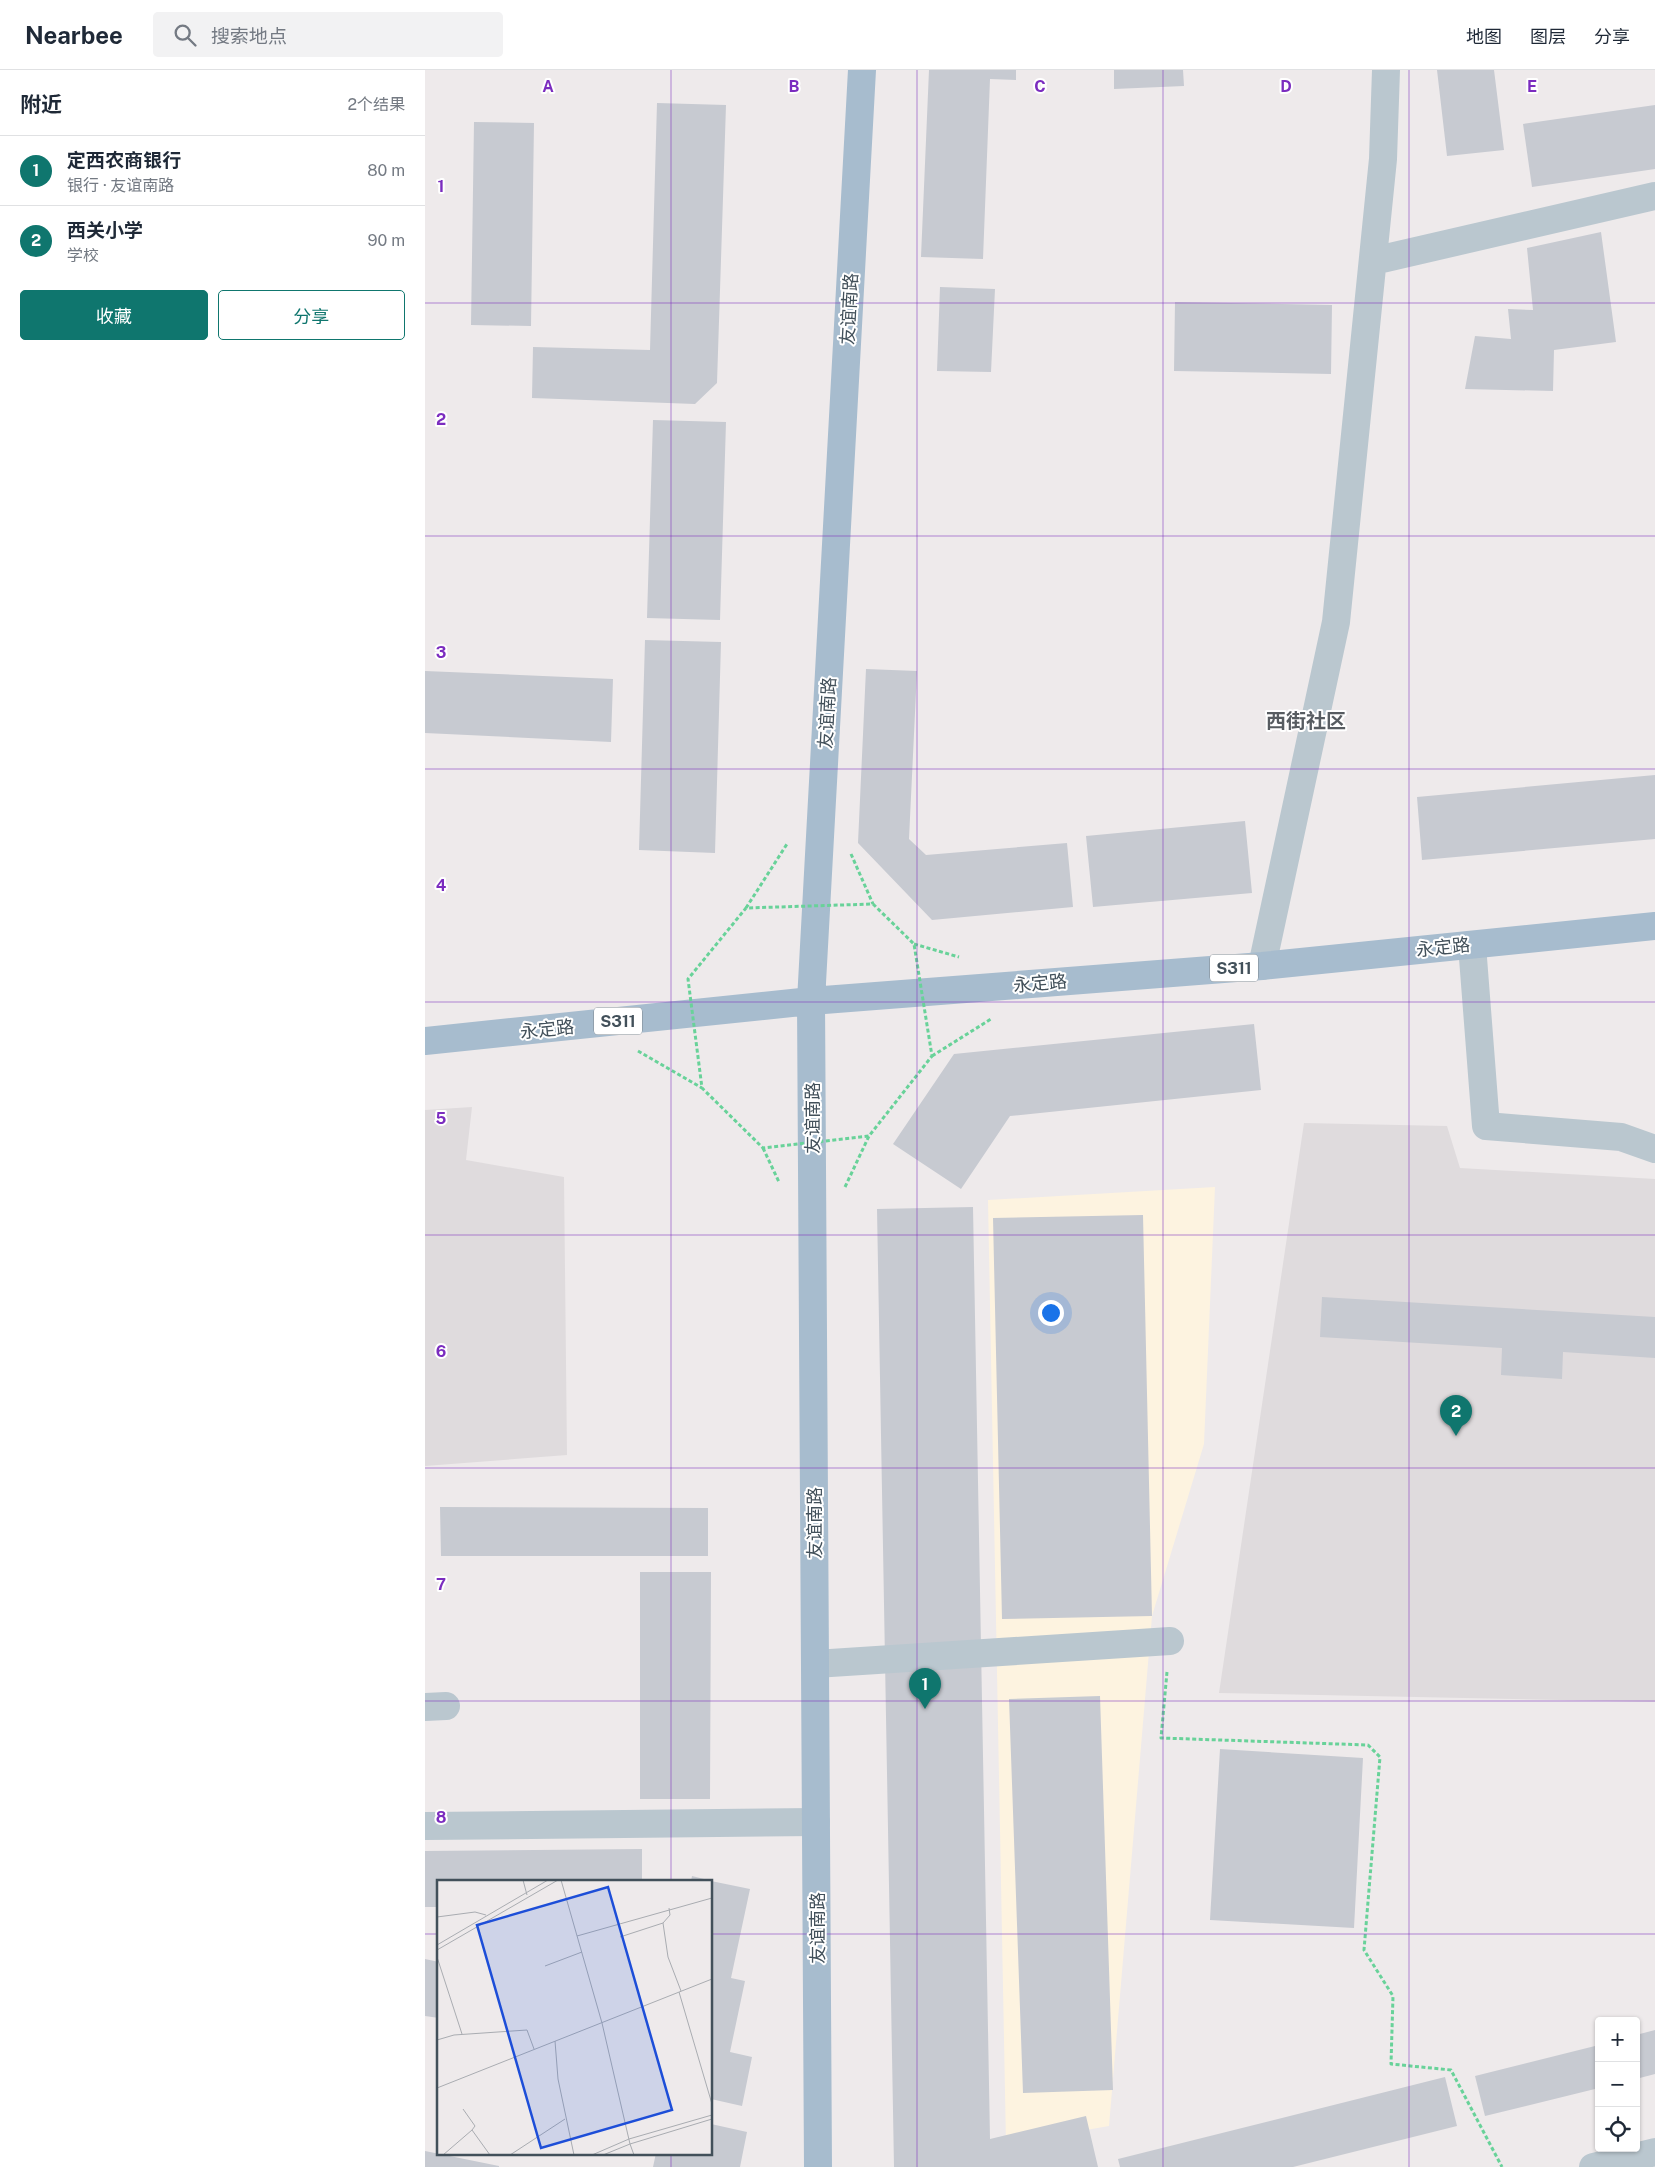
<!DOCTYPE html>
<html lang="zh">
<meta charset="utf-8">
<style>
body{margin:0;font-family:"Public Sans","Noto Sans SC",sans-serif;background:#f2f2f3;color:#1f2937}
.controls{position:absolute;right:15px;bottom:15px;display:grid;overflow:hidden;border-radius:5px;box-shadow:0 1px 4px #0004}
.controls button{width:45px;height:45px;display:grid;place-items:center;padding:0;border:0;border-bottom:1px solid #e0e1e3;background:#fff;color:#1f2937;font:25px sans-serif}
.you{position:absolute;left:625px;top:1242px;width:18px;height:18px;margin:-12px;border:4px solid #fff;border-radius:50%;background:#1a73e8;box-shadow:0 0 0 8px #1a73e833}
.badge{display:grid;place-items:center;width:32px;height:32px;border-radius:50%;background:#0f766e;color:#fff;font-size:16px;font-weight:700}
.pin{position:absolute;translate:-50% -41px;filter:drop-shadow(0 1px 2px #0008)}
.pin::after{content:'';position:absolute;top:26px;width:18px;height:15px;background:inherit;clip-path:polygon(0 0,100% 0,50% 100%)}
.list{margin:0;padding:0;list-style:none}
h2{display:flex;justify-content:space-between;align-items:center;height:65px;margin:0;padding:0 20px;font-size:21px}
h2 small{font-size:16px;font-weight:400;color:#747a83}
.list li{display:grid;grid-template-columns:32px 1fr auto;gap:15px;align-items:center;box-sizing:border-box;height:70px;padding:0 20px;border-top:1px solid #e0e1e3}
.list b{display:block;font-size:19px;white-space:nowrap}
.list p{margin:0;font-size:16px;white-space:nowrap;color:#747a83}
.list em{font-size:16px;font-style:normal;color:#747a83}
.actions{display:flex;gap:10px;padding:15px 20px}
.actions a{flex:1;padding:11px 0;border:1px solid #0f766e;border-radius:5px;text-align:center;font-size:18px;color:#0f766e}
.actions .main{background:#0f766e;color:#fff}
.icon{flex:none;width:28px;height:28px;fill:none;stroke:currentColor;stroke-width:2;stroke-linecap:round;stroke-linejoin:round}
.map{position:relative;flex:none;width:1230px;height:2097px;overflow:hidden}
header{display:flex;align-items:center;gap:30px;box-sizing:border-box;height:70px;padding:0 25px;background:#fff;border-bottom:1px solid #e0e1e3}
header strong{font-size:24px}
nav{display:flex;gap:28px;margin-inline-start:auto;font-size:18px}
.search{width:350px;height:45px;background:#f2f2f3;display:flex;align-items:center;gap:12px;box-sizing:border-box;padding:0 18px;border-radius:5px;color:#747a83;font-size:19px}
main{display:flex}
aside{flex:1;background:#fff}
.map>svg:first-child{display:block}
</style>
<header>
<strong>Nearbee</strong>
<div class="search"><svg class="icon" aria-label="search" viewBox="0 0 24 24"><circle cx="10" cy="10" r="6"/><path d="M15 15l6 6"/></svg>搜索地点</div>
<nav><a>地图</a><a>图层</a><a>分享</a></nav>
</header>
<main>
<aside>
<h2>附近<small>2个结果</small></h2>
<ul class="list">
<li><span class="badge">1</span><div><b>定西农商银行</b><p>银行 · 友谊南路</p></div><em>80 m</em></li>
<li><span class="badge">2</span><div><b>西关小学</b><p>学校</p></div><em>90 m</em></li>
</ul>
<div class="actions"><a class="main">收藏</a><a>分享</a></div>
</aside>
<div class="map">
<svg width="1230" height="2097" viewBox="0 0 1230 2097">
<rect width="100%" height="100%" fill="#eeeaeb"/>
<path fill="#fdf3e0" d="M790,1117L779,1374L727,1546L684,2056L581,2074L563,1130Z"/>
<path fill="#dfdbdd" d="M47,1037L41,1090L139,1107L142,1385L0,1396V1040Z
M879,1053L1022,1056L1035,1098L1230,1109V1632L794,1623Z"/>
<path fill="#c7cad1" d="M504,0H591V10L565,9L558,189L496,187Z
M689,0H758L759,16L689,19Z
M1012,0H1069L1079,80L1022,86Z
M232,33L301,35L292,313L270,334L107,328L108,277L225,280Z
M1230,35V99L1107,117L1098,54Z
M49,52L109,53L106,256L46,255Z
M1176,162L1191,272L1129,280L1128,321L1040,319L1050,266L1086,269L1083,239L1108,240L1102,178Z
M515,217L570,219L566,302L512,301Z
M750,232L907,235L906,304L749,301Z
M228,350L301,352L295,550L222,548Z
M220,570L296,572L290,783L214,780Z
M441,599L492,601L484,769L501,785L642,773L648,837L507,850L433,773Z
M0,601L188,609L186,672L0,663Z
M1230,705V769L997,790L992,727Z
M820,751L827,823L668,837L661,766Z
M829,954L836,1020L585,1046L536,1119L468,1074L529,984Z
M548,1137L565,2069L661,2046L673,2097H469L452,1139Z
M718,1145L727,1546L577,1549L568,1148Z
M897,1227L1230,1247V1288L1138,1282L1137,1309L1076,1305L1077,1278L895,1267Z
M15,1437L283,1438V1486H16Z
M215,1502H286L285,1729H215Z
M675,1626L688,2020L598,2023L584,1629Z
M795,1679L938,1688L929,1858L785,1850Z
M217,1779V1811H14V1837H0V1781Z
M267,1806L283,1810V1811H266Z
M286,1811L325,1819L306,1908L320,1911L305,1982L327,1987L317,2036L286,2029Z
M0,1889L14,1892V1948L0,1946Z
M1230,1960V2004L1211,2009V1965Z
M1174,1975V2018L1060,2046L1050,2006Z
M1020,2007L1032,2056L868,2097H695L693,2089Z
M286,2054L322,2062L315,2097H228L231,2083H286Z
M0,2081L74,2096V2097H0Z"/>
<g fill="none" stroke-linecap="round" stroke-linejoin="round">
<path stroke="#68d299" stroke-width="3" stroke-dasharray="4 2.5" stroke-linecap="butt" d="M426,784L448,834
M321,838L362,774
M489,874L534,887
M213,981L277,1018
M507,986L566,949
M338,1078L354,1112
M420,1117L444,1066
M742,1602L736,1668L943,1675L955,1687L939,1880L968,1926L966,1994L1026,2000L1077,2097"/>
<path stroke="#bac7cf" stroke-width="28" d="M948,191L1230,126
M1047,875L1061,1056L1196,1067L1230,1079
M837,896L911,552L958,89L961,0
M390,1594L745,1571
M0,1637L21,1636
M0,1756L391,1752
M1168,2097L1230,2082"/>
<path stroke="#a7bcce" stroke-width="28" d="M0,971L386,931L837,896L1230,856
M393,2097L386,931L437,0"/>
<path stroke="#68d299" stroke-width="3" stroke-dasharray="4 2.5" stroke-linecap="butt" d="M448,834L489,874L507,986L444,1066L338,1078L277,1018L263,909L321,838Z"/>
</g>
<path fill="none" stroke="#7b2cbf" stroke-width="1" stroke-opacity="0.55" d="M246,0V1811M492,0V2097M738,0V2097M984,0V2097M0,233H1230M0,466H1230M0,699H1230M0,932H1230M0,1165H1230M0,1398H1230M0,1631H1230M0,1864H14M286,1864H1230M246,2083V2097"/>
<g text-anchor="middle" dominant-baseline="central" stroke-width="4" stroke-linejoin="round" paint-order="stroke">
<g fill="#fff" stroke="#7b848c" stroke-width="1">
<rect x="785" y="884.5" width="48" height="27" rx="4"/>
<rect x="169" y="937.5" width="48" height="27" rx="4"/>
</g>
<g font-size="16" font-weight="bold" fill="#42505a">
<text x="809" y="898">S311</text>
<text x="193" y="951">S311</text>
</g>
<g font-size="18" fill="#42505a" stroke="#fff">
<text transform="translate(424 239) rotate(-87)">友谊南路</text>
<text transform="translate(402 643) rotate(-87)">友谊南路</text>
<text transform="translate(1018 877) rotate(-6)">永定路</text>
<text transform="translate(615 913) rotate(-5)">永定路</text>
<text transform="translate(122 959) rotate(-6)">永定路</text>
<text transform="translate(387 1048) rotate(-90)">友谊南路</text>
<text transform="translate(389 1453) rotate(-90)">友谊南路</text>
<text transform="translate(392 1858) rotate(-90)">友谊南路</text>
</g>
<g font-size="20" font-weight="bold" fill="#575c61" stroke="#fff">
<text x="881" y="651">西街社区</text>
</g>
</g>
<g transform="translate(12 1810)">
<rect width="275" height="275" fill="#eeeaeb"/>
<path fill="none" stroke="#a9acb1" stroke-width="1" d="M86,0L90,15M124,0L165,143L193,264L166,275M232,28L233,35L226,43L231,77L244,111M0,37L38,32L49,35M140,56L275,18M183,57L226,43M0,65L111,0M0,70L121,0M0,77L25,154M108,86L145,72M242,112L275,224M0,160L17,155L90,150L97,169M118,161L121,199L137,275M0,208L275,99M26,229L38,246L35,250L53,275M192,259L275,235M6,275L35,250M73,275L128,239M155,275L192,259M197,275L193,264L275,239"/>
<path fill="#1d4ed8" fill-opacity="0.15" stroke="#1d4ed8" stroke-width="2.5" d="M171,7L235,230L104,268L40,45Z"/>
<rect width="275" height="275" fill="none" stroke="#42505a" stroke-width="2.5"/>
</g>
<g font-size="16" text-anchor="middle" font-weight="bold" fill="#7b2cbf" stroke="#fff" stroke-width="4" stroke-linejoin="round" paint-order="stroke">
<text x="123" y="22">A</text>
<text x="369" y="22">B</text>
<text x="615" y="22">C</text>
<text x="861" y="22">D</text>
<text x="1107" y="22">E</text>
<text x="16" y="122">1</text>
<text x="16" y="355">2</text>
<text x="16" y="588">3</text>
<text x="16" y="821">4</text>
<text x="16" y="1054">5</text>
<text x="16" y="1287">6</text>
<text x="16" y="1520">7</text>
<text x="16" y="1753">8</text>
</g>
</svg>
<div class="controls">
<button>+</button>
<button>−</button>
<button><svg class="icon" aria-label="locate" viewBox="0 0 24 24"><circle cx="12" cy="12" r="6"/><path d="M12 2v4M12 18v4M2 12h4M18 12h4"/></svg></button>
</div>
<div class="you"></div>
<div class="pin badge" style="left:500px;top:1639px">1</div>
<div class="pin badge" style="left:1031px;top:1366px">2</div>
</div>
</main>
